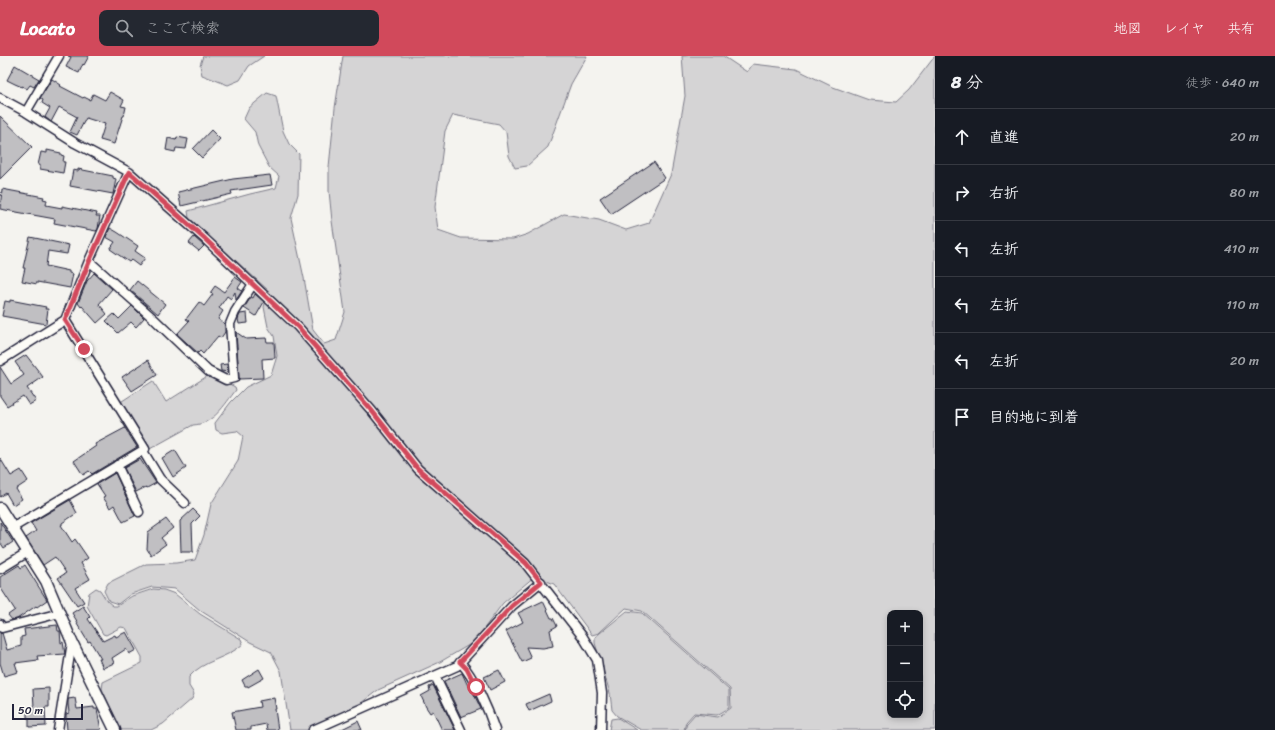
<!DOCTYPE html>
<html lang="ja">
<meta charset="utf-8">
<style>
body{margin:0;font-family:Sriracha,"Klee One",sans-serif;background:#242831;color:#f1f3f6}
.controls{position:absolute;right:12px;bottom:12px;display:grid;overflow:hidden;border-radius:8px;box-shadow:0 2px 6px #0003}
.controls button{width:36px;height:36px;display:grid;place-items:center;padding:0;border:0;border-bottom:1px solid #363941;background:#171b24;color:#f1f3f6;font:20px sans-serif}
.scale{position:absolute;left:12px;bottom:10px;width:71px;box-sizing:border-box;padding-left:4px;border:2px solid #22223b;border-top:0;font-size:11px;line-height:14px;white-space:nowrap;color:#22223b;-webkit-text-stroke:3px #fdfcf7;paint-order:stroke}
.stop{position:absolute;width:12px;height:12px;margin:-9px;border:3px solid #d1495b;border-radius:50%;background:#fff}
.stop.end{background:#d1495b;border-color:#fff;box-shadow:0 1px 4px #0008}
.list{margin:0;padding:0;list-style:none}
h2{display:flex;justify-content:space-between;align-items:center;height:52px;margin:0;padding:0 16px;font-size:17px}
h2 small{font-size:13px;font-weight:400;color:#9ea1a6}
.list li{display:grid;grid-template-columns:26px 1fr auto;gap:12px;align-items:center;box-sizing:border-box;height:56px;padding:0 16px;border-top:1px solid #363941}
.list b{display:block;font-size:15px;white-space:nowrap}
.list em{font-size:13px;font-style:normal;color:#9ea1a6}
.icon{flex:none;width:22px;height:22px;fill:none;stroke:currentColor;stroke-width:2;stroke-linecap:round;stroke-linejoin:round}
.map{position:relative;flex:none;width:935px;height:674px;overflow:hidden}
header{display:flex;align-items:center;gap:24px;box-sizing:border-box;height:56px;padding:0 20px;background:#d1495b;color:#fff}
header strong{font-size:19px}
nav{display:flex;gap:22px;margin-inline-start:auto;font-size:14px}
.search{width:280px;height:36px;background:#242831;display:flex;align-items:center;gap:10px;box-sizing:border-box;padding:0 14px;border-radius:8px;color:#9ea1a6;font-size:15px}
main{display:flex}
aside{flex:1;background:#171b24}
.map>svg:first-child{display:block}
</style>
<header>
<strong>Locato</strong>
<div class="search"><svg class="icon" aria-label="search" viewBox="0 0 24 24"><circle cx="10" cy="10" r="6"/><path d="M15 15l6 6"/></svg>ここで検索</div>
<nav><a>地図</a><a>レイヤ</a><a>共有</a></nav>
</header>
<main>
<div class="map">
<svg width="935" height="674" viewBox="0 0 935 674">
<rect width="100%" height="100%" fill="#f4f3ef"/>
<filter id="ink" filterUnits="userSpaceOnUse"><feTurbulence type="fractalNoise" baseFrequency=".025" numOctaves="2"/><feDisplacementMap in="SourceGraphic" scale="8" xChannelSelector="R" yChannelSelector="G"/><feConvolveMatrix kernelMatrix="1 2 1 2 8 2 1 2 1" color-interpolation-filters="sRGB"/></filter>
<g filter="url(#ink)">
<path fill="#d5d4d5" stroke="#7c7b88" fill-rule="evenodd" d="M203,0H264L249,10L240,24L228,29L202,19L200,9Z
M343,0H587L571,28L548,91L527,110L515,112L509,100L506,76L499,68L453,59L445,75L435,151L438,174L461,182L513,183L528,178L564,158L599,164L626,174L649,167L671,118L685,40L682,0H723L747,16L753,8L796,13L833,31L869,44L896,46L909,34L935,0V674H685L687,667L695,658L718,661L731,652L730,633L642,555L626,552L599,577L592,579L554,528L535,520L503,547L474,586L440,606L378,634L326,674H290L281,615L271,596L250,586L201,555L175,533L152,531L131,538L118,548L109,545L104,535L108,527L146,508L176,507L195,504L204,479L211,448L238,405L243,380L237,375L222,377L216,374L215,367L231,346L246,331L271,319L277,300L274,280L268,271L264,251L269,235L189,162L188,155L250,138L276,132L279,120L269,111L258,90L255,76L244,63L249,52L267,37L276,40L283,75L289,88L299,98L298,138L291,162L304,222L313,274L324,288L336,284L345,256L332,165L329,135V111L335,52ZM890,557H920V659H890Z
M209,319H213L235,331L236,334C224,349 214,368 193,369L148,394L119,347L153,325L166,346Z
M96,532L100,534L107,545L113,550H117L132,540L153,533L164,534L175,538L200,558L241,583L243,588C227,603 203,604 189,621V630L194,638L192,643L163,668L151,674H121L102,633L103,626L142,607V601L126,572L121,571L106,579L103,578L87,550L89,537Z
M627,555L642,557L729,634V652L717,659L694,657L686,666L684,674H641L617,660L612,654L610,637L595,587V581Z
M618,662L637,674H609L611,663Z"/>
<path fill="#c0bfc2" stroke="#22223b" d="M68,0H89L84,9L83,8L79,17L66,11L71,1Z
M15,9L39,23L34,31L30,29L27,33L22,30V31L15,28L7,24Z
M52,23L61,29L60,30L83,42L84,41L90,44L93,38L105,44L110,36L124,44L121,50L126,51L124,60H123L114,88L100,84L105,68L86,62L77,79L70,76L77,61L59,51L51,66L45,61L50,52L42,47L43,44L40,42Z
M0,60L32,91L0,123Z
M211,74L220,83L202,102L193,93Z
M177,81L188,83L186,93L176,92L175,96L166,94L168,82L176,84Z
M47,94L61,97V99L64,100L63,106H65L63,117L40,113V109H38L41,96L47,97Z
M654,106L665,122L611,158L600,142Z
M78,113L113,120V122L116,123L113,138L70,130L73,114L78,115Z
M270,119L272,129L231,135L232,138L181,150L178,136L233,123Z
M2,133L44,141L43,143L47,144L46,149L62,152V150L97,157L96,160H100L98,173L96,175L54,167L55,163L0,153Z
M110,172L117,176L138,190L135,195L145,202L139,210L131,204L129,206L110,193L115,186L106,181Z
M30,181L69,189L67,198L48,195L46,210L69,215V217L73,218L70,232L37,226V228L22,225L25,212H23Z
M194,181L204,190L199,195L189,187Z
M94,217L112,233L99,248L107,258L97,267L82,250L81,251L78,247L87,225Z
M235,221L242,226L238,232L242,235L236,244L235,236L231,243L227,240L219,252L223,255L218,263L225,268V276L221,282L218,280L203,298L200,295L198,297L177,278L189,265L186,263L199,246L204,250L213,238L210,237L215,230L224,236Z
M137,225L165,248L158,258L130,234Z
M255,238L264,246L256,260L244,252L251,241L253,242Z
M10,244L46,251L45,253H48L46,268L2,260L5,245L10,246Z
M132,250L144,262L136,271L131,266L118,277L106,265L114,258L119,263Z
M247,257L248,267L239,268L238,263L240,258Z
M236,276L246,283L266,282L267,286H274L275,302L262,303L263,322L239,323Z
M26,299L43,321L27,332L36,345L29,349L23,340L7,350L0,340V311L11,328L24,319L15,306Z
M148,304L157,319L132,335L122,321Z
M227,308L228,316L221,315L220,309Z
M125,372L137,391L92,418L89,415L83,419L74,405L96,390L95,388Z
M175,394L186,412L173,421L162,402Z
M0,402L11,420L21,414L28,425L16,433L22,443L13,449L6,437L0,441Z
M140,403L156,427L147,432L146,431L136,436L124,412Z
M115,417L135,460L123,466L114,449L110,452L103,441L105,440L97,428Z
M70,444L77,457L62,467V469H61L72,486L75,483L88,502L81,507L90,523L75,532L84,546L77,550L58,522L66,517L55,501L43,509L26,482L36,475L31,467Z
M193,453L200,460L192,468L193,496H181L180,465Z
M166,463L173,472L161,482L166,488L151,499L147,493L148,476Z
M0,466L13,486L4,492L0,486Z
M19,509L21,512L25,509L47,544L37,551L36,550L17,563L12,564L8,559L15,554L0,531V521Z
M543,545L551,562H553L557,570L550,574L553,590L543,592L526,591L531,602L522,606L506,575L523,566L518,557Z
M83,550L90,561L88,563L103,585L115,579L116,581L126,576L136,594L129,598L126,593L112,602L114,607L103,612L99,603H101L90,585L88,586L77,568L78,567L72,557Z
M57,569L58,575H60L61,587L63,586L65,598L37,600L38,604L15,607L18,616L4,620L0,607V577H2L7,594L21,590V581L25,580L24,573Z
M259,613L264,622L248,631V630H245L242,624Z
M499,614L505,626L490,634L484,621Z
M462,617L468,630H470L471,632L481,653L461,661L444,625Z
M433,629L455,674H442L433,655L430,657L426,651L421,640L430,635L429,631Z
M49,632V651H45L46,670L29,671V662H27V651H34L33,633Z
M549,638L551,645L529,655L526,648Z
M75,642L77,653L94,651V653H97L101,674H67L66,661V658L69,657L68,648V643Z
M274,642L276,653H275L278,674H267L266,668L251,671V674H236L232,656L260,651L259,645Z
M358,665L362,674H340Z"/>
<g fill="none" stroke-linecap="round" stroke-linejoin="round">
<g stroke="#22223b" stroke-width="11">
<path id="minor" d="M0,42L26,56L75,87L129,116L205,183L298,271L372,355L418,413L525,507L583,581L597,604L602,637L601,674
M26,56L59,0
M89,205L154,263L208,315L226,324L234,322L230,268L235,256L253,228
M0,305L65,264L89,205L129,116
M143,395L160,423L185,447
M117,409L139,456
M12,472L145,393L65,264
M0,513L28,496
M0,568L2,572L60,557
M460,606C475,622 488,653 495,674
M435,620L461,674
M58,674L72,586
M313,674L457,610L512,550L541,526"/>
</g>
<g stroke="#22223b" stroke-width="13">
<path id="tertiary" d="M0,452L46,525L72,586L115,674"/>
</g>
<use href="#minor" stroke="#fdfcf7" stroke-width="8"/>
<use href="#tertiary" stroke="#fdfcf7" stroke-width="10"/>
</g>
</g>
<g fill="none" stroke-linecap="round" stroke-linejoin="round" filter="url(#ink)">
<path stroke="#d1495b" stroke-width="5" d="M84,293L65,264L89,206L129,116L205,183L298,271L372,355L418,413L526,507L541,526L512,550L460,606L467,613L476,631"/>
</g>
</svg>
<div class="controls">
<button>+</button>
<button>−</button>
<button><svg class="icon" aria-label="locate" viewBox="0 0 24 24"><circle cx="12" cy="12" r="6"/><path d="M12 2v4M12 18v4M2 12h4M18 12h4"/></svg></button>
</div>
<div class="scale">50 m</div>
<div class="stop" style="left:476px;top:631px"></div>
<div class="stop end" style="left:84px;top:293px"></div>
</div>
<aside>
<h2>8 分<small>徒歩 · 640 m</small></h2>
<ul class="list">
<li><svg class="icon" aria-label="ahead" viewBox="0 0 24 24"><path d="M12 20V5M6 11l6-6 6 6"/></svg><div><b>直進</b></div><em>20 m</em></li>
<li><svg class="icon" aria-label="right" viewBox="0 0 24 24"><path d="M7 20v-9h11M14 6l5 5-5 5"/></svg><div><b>右折</b></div><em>80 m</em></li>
<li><svg class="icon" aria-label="left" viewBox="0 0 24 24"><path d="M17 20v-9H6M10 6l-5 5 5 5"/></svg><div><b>左折</b></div><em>410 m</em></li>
<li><svg class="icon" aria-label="left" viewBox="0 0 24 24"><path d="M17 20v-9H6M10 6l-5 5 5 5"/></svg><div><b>左折</b></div><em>110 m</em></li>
<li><svg class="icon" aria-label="left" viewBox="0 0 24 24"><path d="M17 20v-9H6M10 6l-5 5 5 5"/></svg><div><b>左折</b></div><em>20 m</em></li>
<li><svg class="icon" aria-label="arrive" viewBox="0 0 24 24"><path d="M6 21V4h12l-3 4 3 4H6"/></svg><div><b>目的地に到着</b></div></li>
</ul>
</aside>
</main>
